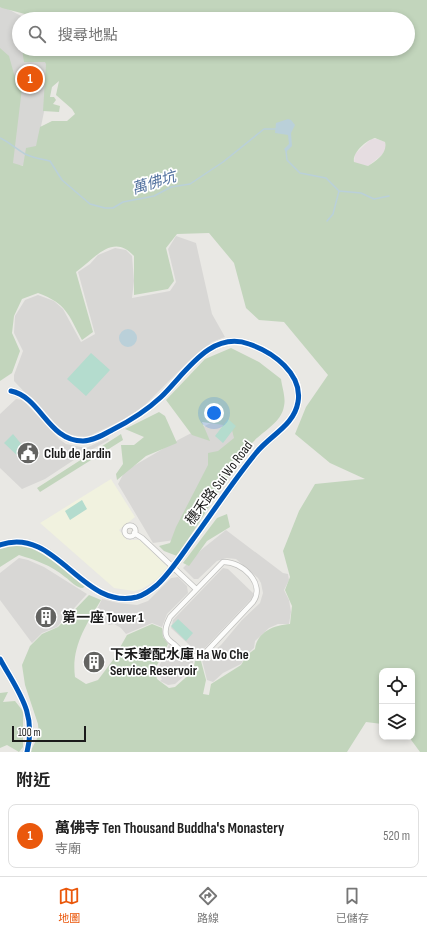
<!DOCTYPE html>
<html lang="zh-TW">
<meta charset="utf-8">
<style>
body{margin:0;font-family:"Sofia Sans Condensed","Noto Sans TC",sans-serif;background:#f6f6f6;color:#222}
.controls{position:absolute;right:12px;bottom:12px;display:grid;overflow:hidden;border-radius:8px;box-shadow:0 2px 6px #0003}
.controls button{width:36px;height:36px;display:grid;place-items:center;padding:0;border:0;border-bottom:1px solid #e0e0e0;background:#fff;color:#222;font:20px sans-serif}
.scale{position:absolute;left:12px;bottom:10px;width:74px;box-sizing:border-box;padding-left:4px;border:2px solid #1b1b1b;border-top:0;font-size:11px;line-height:14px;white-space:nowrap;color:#1b1b1b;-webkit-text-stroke:3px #fff;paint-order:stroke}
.you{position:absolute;left:214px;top:413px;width:14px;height:14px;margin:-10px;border:3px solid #fff;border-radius:50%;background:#1a73e8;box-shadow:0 0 0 6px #1a73e833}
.badge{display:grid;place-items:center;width:26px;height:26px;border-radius:50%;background:#ea580c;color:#fff;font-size:13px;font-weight:700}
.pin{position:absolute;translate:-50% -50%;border:2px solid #fff;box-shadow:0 1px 4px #0006}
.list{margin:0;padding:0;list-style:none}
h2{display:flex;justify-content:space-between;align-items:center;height:52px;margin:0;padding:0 16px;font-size:17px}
h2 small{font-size:13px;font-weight:400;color:#767676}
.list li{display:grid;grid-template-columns:26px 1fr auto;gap:12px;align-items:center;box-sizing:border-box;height:64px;margin:0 8px 8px;padding:0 8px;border:1px solid #e0e0e0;border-radius:8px}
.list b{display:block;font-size:15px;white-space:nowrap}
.list p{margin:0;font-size:13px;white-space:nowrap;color:#767676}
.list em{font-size:13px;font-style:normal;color:#767676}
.icon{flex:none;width:22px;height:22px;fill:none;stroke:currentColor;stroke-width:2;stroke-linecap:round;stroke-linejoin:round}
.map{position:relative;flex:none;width:427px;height:752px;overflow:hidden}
.search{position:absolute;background:#fff;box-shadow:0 2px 6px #0003;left:12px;right:12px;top:12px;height:44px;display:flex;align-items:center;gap:10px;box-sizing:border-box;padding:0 14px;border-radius:22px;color:#767676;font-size:15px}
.sheet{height:124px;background:#fff}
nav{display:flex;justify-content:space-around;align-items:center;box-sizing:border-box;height:56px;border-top:1px solid #e0e0e0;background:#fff;font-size:11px;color:#767676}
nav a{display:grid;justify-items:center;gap:2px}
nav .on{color:#ea580c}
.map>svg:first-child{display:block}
</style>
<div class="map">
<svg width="427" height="752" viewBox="0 0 427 752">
<rect width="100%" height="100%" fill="#e9e8e4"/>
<path fill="#d8d7d5" d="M176,236L196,243L212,314L225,337L212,342L191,359L143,407L127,418L87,437L69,435L57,426L14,381V375L23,351L14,333L15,316L25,300L38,295L54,301L63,309L81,342L95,334L78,272L90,264L98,255L115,248L126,250L132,256L134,281L132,298L170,291L176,282L168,249Z
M16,399L23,400L59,439L66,444L86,448L108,438L109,440L80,456L45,479L22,489L0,468V414Z
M226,415L247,421L175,540L153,543L118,484L125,471L178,440Z
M226,530L283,573L288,574L289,580L284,590L289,600L291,612L289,624H278L269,628L255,641L254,648L246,655L241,664L223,673L213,682L207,680L202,660L221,645L242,620L260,603L263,593L261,583L258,578L236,559L227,558L217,561L198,579H194L183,568L201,550Z
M19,558L28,560L44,567L87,594L57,627L42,633L32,643L0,600V573Z
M223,568L228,569L253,593V597L204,649L197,652L171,628L172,625L173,620Z
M178,577L187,586L188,593L167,614L162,627L152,623L126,634L121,628L114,624L109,625L95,614L102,599L118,603L137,605L148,601L171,578Z
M169,645L184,658L193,661L192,669L175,684L168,685L160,681L162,679L158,675L157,671Z"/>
<path fill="#e6dde1" d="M371,139H377L385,142L386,147L383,154L368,166L354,163L355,154Z"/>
<path fill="#f1f2df" d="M111,479L135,517L119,530L127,540H140L168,567L158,579L142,589L134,591L114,588L40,523Z"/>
<path fill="#d7d7d5" d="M0,5L27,19H19V49H30L47,57L45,107L38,141L40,168L10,164L0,50Z"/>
<path fill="#c2d5bc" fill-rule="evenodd" d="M0,0H427V752H420L409,737H412V671H382V724L366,722L347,752H30L39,735L38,724L25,685L22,665L30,646L42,634L58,627L89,595L101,600C86,625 71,647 75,677L86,684L98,680L113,660L127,635L152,624L162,628L163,637L168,644L155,669L157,679L169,688L175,687L193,671L195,661H201L206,680L203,694L209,695L211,684L241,665L247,655L255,649C257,632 274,625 290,624L292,606L285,590L290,577L283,551L299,511L315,484L365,479L330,463L295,434L306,407L328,375L284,322L259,320L246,308L234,263L209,233L177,234L166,248L174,281L168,289L134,295V256C113,232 94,259 76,272L93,332L82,340C68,314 67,304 38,293L22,299L14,316L12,333L20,351L12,373L0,381V48L9,56L14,74L22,88L13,163L23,166L26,148L36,146L40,127L52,121H67L75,114L72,109L56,95L59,81L52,87L50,97H54L56,100L53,104L60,106L59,112L43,111L46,64L45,62H24L22,49H408V19H34L36,13L25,14L2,8L0,7ZM375,138L385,142C388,153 376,161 368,166L354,162C352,153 366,140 375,138Z
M231,348L259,362L281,379C282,387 286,398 284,406C281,425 259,432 249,447C223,482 202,520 177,556L164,551L159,546L170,543L176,527L208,465V453L218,451L234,438L231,426L202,422L210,441L192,435L166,400L205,359Z
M159,412L165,416L177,443L146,456L117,480L116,474L123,464L121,445H134L144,437L125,429Z
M121,434L123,440L40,492L37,488Z
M227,514L230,527L207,541L189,566L183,563L217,518Z
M16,545C41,546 62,567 81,581L85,586L83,588C76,588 71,581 65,577C51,565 35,560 19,555L0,567V547Z
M8,692L3,702L15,701L23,711V747L19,752L7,745L0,748V693Z"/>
<path fill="#b4dcce" d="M91,353L110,370L86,396L67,379Z
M228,419L236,426L223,443L215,436Z
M13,434L27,451L20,458L4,443Z
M82,500L87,509L70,520L65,511Z
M178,619L193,633L186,641L171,626Z"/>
<path fill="#bad0d9" d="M288,119L291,120L295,125L291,133L292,146L286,152L284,149L289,144L288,135L275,133L276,123Z
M119 338a9 9 0 1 1 18 0a9 9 0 1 1-18 0Z"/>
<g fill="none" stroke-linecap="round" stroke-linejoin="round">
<path stroke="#bad0d9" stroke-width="1.5" d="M0,138C9,142 16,149 25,154C33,158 41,159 50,161L62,180L90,204L105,208H113L123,202L154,196L171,187L190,184L223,162L264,129H277
M286,151L287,160L300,173L326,178L339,191L333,214L327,221
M339,191L361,193L374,199L389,196"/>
<g stroke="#c0c0be" stroke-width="6">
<path id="minor" d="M124.5 531a5.5 5.5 0 1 1 11 0a5.5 5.5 0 1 1-11 0Z
M134,533L142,538L196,589
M223,562C242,561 266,584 253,602L206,652C193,661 184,654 174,644C171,642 167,639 166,635C164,628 168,622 170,617Z"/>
</g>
<g stroke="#c0c0be" stroke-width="8">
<path id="tertiary" d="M0,545C56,525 82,611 137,597C144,595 151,590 157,585C170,573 181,556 191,542C213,512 233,481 256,453C270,435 294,426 298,402C303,374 273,352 249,344C210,330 185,374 161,397C146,411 130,421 112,430C103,435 93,441 83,441C48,441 41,397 11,391
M0,659C18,692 37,713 27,752"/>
</g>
<use href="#minor" stroke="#fcfcfb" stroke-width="4.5"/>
<use href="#tertiary" stroke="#fcfcfb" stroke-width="6"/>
<g stroke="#fff" stroke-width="8">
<path id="cycleway" d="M0,545C56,525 82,611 137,597C144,595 151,590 157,585C170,573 181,556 191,542C213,512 233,481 256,453C270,435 294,426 298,402C303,374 273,352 249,344C210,330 185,374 161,397C146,411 130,421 112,430C103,435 93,441 83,441C48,441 41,397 11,391
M0,659C18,692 37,713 27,752"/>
</g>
<use href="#cycleway" stroke="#0057b8" stroke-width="5"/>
</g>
<defs>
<g id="civic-disc" transform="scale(1.15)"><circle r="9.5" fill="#636361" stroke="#fff"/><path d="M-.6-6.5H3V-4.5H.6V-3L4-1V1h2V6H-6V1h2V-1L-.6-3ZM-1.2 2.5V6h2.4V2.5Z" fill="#fff"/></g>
<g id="building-disc" transform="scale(1.15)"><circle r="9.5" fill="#636361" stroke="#fff"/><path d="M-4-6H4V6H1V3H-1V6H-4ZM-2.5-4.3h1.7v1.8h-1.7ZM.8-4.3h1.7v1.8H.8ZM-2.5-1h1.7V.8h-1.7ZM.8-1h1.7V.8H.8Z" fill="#fff"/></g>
</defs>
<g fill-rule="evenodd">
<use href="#civic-disc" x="28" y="453"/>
<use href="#building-disc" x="46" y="617"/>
<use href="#building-disc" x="94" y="662"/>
</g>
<g text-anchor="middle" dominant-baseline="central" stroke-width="3.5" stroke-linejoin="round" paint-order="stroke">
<g font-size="14" font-weight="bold" fill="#1b1b1b" stroke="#fff" text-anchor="start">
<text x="44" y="453">Club de Jardin</text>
<text x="62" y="617">第一座 Tower 1</text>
<text x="110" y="654">下禾輋配水庫 Ha Wo Che<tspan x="110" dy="16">Service Reservoir</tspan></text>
</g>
<g font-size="14" fill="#1b1b1b" stroke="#fff">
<text transform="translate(219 483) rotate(-53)">穗禾路 Sui Wo Road</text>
</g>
<g font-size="15" font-style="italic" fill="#53729f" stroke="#fff">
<text transform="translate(154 183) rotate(-17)">萬佛坑</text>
</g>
</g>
</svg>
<div class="controls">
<button><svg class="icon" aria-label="locate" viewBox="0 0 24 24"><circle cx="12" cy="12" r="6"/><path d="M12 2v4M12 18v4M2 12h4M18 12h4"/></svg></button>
<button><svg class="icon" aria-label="layers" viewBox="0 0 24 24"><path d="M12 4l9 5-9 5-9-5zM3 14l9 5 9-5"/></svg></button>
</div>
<div class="scale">100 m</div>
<div class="you"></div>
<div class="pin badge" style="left:30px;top:79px">1</div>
<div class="search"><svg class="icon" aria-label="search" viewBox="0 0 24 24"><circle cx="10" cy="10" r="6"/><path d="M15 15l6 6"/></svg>搜尋地點</div>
</div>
<section class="sheet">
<h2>附近<small></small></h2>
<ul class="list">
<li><span class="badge">1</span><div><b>萬佛寺 Ten Thousand Buddha's Monastery</b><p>寺廟</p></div><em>520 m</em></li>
</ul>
</section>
<nav>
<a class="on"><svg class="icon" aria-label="map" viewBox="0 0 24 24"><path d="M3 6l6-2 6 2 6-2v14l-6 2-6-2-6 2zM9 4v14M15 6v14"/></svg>地圖</a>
<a><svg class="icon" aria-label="directions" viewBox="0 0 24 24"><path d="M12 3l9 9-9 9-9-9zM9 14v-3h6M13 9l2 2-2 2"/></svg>路線</a>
<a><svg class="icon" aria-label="saved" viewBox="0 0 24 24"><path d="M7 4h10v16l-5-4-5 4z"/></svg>已儲存</a>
</nav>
